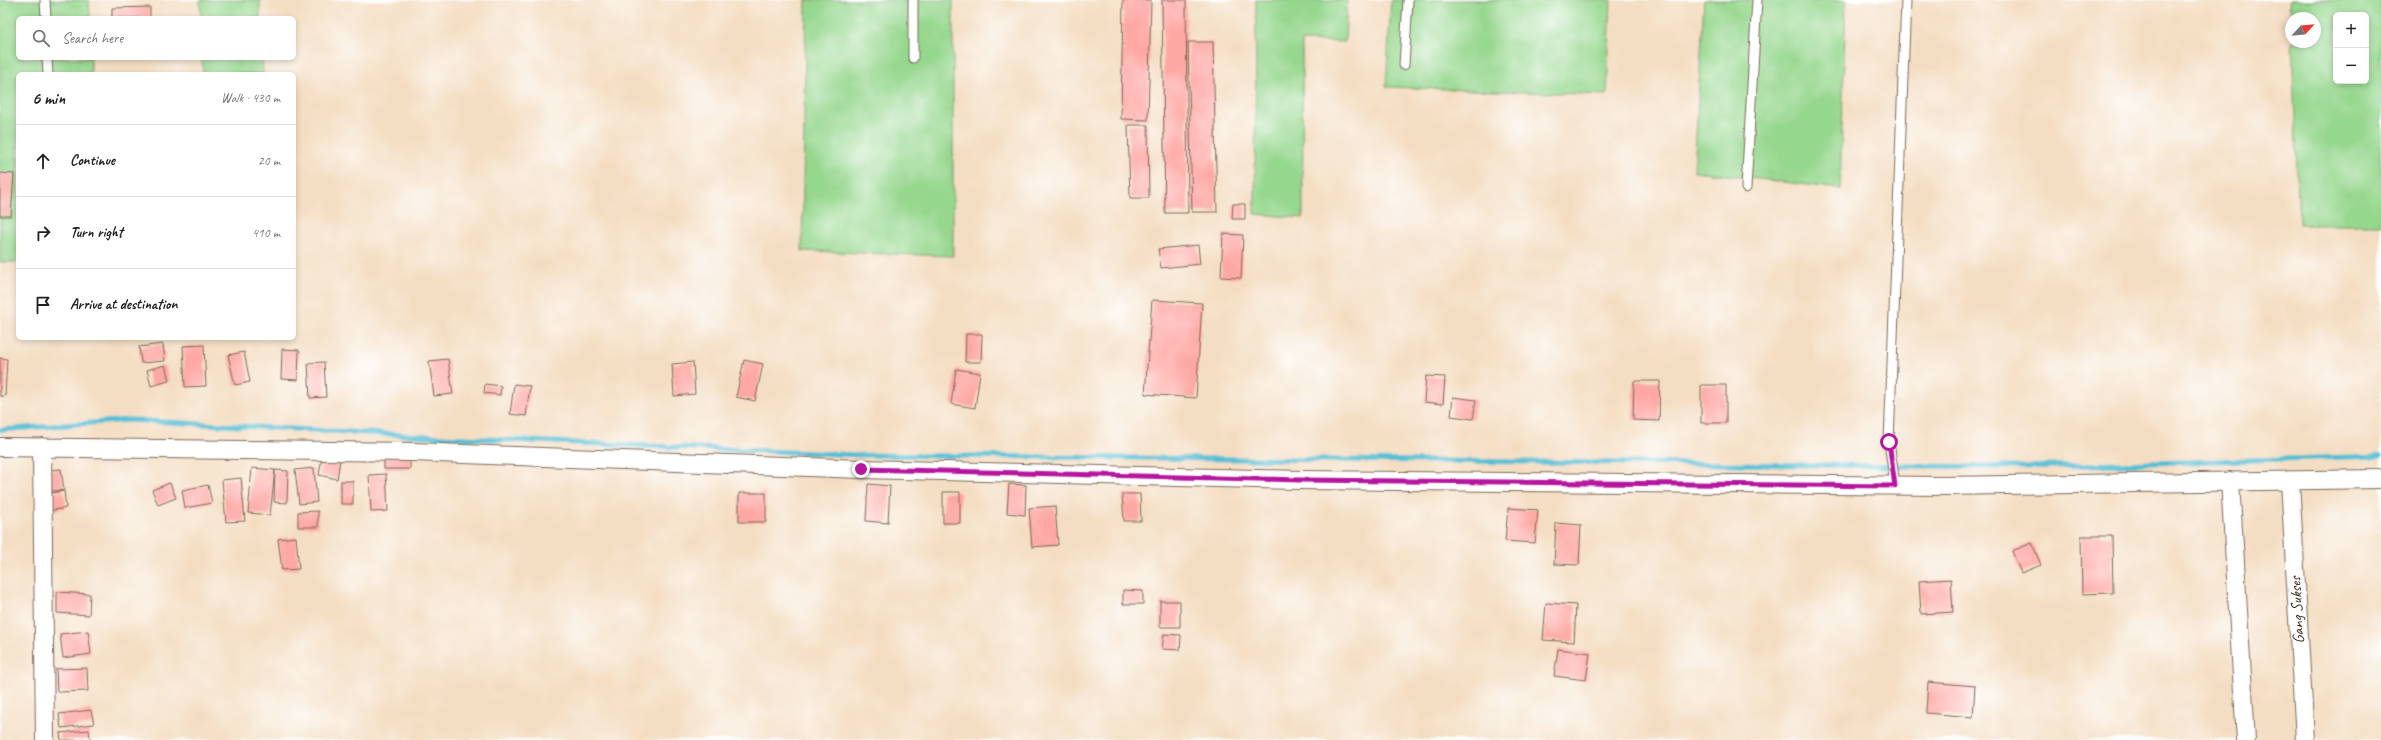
<!DOCTYPE html>
<meta charset="utf-8">
<style>
body{margin:0;font-family:Caveat,sans-serif;background:#f2f2f2;color:#202124}
.controls{position:absolute;right:12px;top:12px;display:grid;overflow:hidden;border-radius:6px;box-shadow:0 2px 6px #0003}
.controls button{width:36px;height:36px;display:grid;place-items:center;padding:0;border:0;border-bottom:1px solid #e0e0e0;background:#fff;color:#202124;font:20px sans-serif}
.compass{position:absolute;left:2285px;top:12px;width:36px;height:36px;border-radius:50%;background:#fff;box-shadow:0 2px 6px #0003;rotate:64deg}
.stop{position:absolute;width:12px;height:12px;margin:-9px;border:3px solid #b5179e;border-radius:50%;background:#fff}
.stop.end{background:#b5179e;border-color:#fff;box-shadow:0 1px 4px #0008}
.list{margin:0;padding:0;list-style:none}
h2{display:flex;justify-content:space-between;align-items:center;height:52px;margin:0;padding:0 16px;font-size:17px}
h2 small{font-size:13px;font-weight:400;color:#757577}
.list li{display:grid;grid-template-columns:26px 1fr auto;gap:12px;align-items:center;box-sizing:border-box;height:72px;padding:0 16px;border-top:1px solid #e0e0e0}
.list b{display:block;font-size:15px;white-space:nowrap}
.list em{font-size:13px;font-style:normal;color:#757577}
.icon{flex:none;width:22px;height:22px;fill:none;stroke:currentColor;stroke-width:2;stroke-linecap:round;stroke-linejoin:round}
.map{position:relative;flex:none;width:2381px;height:740px;overflow:hidden}
.search{position:absolute;background:#fff;box-shadow:0 2px 6px #0003;left:16px;top:16px;width:280px;height:44px;display:flex;align-items:center;gap:10px;box-sizing:border-box;padding:0 14px;border-radius:6px;color:#757577;font-size:15px}
.panel{position:absolute;background:#fff;box-shadow:0 2px 6px #0003;left:16px;top:72px;width:280px;height:268px;border-radius:6px}
.map>svg:first-child{display:block}
</style>
<div class="map">
<svg width="2381" height="740" viewBox="0 0 2381 740">
<rect width="100%" height="100%" fill="#fff"/>
<filter id="ink" filterUnits="userSpaceOnUse"><feTurbulence type="fractalNoise" baseFrequency=".025" numOctaves="2"/><feDisplacementMap in="SourceGraphic" scale="8" xChannelSelector="R" yChannelSelector="G"/><feConvolveMatrix kernelMatrix="1 2 1 2 8 2 1 2 1" color-interpolation-filters="sRGB"/></filter>
<filter id="wash" filterUnits="userSpaceOnUse"><feTurbulence type="fractalNoise" baseFrequency=".012" numOctaves="4" result="noise"/><feDisplacementMap in="SourceGraphic" scale="16" xChannelSelector="R" yChannelSelector="G"/><feGaussianBlur stdDeviation="0.9" result="paint"/><feColorMatrix in="noise" values="0 0 0 0 0 0 0 0 0 0 0 0 0 0 0 0 0 1.4 0 .05"/><feComposite in="paint" operator="in"/></filter>
<g filter="url(#wash)">
<rect width="100%" height="100%" fill="#f4dec3"/>
<path fill="#96d78e" stroke="#688056" fill-rule="evenodd" d="M0,0H89L90,18H18V58H91V74H18V262H0Z
M200,0H260V18H201Z
M806,0H953V256L802,251Z
M1256,0H1347L1345,42L1302,41L1303,218L1255,214Z
M1391,0H1611L1607,95L1386,87Z
M1704,0H1846L1840,189L1694,171Z
M2290,0H2381V225H2299L2292,42H2315V18L2291,19ZM2336,15H2366V81H2336Z
M202,58H262L263,74H203Z"/>
<g fill="none" stroke-linecap="round" stroke-linejoin="round">
<path stroke="#57bed4" stroke-width="5" d="M0,430L130,420L442,437L858,455L2021,467L2381,456"/>
</g>
<g id="blocks">
<path fill="#fea8a4" d="M1123,0H1151L1148,120L1121,119Z
M1162,0H1186L1188,213H1165Z
M150,7V18H112V8Z
M1188,42H1213L1217,212H1192Z
M1128,125H1148L1149,198H1130Z
M0,173L14,174L11,216H0Z
M1233,204H1245V219H1232Z
M1223,234L1243,235L1241,278L1221,277Z
M1198,245L1200,264L1161,268L1158,249Z
M1152,300L1202,303L1196,398L1145,394Z
M966,334H982L981,362H965Z
M163,344L165,361L141,363L139,347Z
M204,345L206,386L185,387L183,346Z
M282,349L299,350L298,380L281,379Z
M244,352L250,382L235,385L228,355Z
M0,358L7,359L5,396H0Z
M448,359L453,394L434,396L429,361Z
M744,360L763,364L755,401L736,397Z
M324,362L326,397L310,398L308,363Z
M693,362L695,394L674,396L672,364Z
M165,365L169,381L151,386L147,370Z
M956,369L980,373L975,408L951,404Z
M1426,376L1445,377L1443,404L1424,402Z
M1634,381H1660L1659,421L1633,420Z
M485,384L501,386L500,395L484,393Z
M514,384L530,386L526,416L510,414Z
M1701,385H1726V423H1701Z
M1453,397L1476,400L1473,419L1451,416Z
M384,455H410V469H384Z
M322,457L340,460L337,479L319,475Z
M252,468L275,470L270,515L248,513Z
M314,468L317,502L299,504L295,470Z
M61,469L64,490L52,491L50,470Z
M275,470L288,471L287,503L274,502Z
M386,474L388,511L371,512L369,475Z
M241,478L245,521L226,522L222,480Z
M341,481H353V504H341Z
M170,483L176,498L158,505L152,490Z
M868,484L890,486L888,523L866,521Z
M1009,484L1026,485L1025,515L1007,513Z
M208,485L212,503L185,508L182,490Z
M64,491L66,508L48,511L45,494Z
M943,492H960V523H943Z
M739,493H766V522H739Z
M1122,494H1140L1141,521H1124Z
M1055,506L1058,545L1032,547L1029,508Z
M1508,508L1538,510L1535,543L1505,541Z
M318,511V527H298V512Z
M1556,523L1581,525L1579,565L1554,564Z
M2081,536H2112L2113,593L2082,594Z
M296,537L299,569L282,570L278,539Z
M2032,543L2041,565L2021,573L2012,551Z
M1951,579L1953,612L1921,614L1919,581Z
M1123,590L1143,591V604H1123Z
M57,592L90,594L89,615L57,613Z
M1160,601H1180V627H1160Z
M1546,603L1576,605L1574,642L1543,640Z
M88,631L91,654L63,658L60,634Z
M1164,634L1181,635L1180,650L1162,649Z
M1558,649L1590,653L1586,680L1554,676Z
M87,668L88,691L57,692L56,669Z
M1928,682L1975,686L1973,717L1926,713Z
M91,710L94,724L61,728L59,714Z
M89,730L90,740H61L60,733Z"/>
</g>
</g>
<g filter="url(#ink)">
<use href="#blocks" fill-opacity="0" stroke="#7c6958" stroke-width="1"/>
<g fill="none" stroke-linecap="round" stroke-linejoin="round">
<g stroke="#7c6958" stroke-width="11">
<path id="service" d="M45,0L46,18
M47,58L48,74
M913,58V0
M1404,65L1408,0
M1746,188L1757,0
M1895,485L1889,442L1906,0"/>
</g>
<g stroke="#7c6958" stroke-width="20">
<path id="minor" d="M0,447L412,452L861,469L1300,480L1943,486L2381,479
M42,447L45,740
M2230,481L2246,740
M2290,481L2305,740"/>
</g>
<use href="#service" stroke="#fff" stroke-width="9"/>
<use href="#minor" stroke="#fff" stroke-width="18"/>
</g>
</g>
<g fill="none" stroke-linecap="round" stroke-linejoin="round" filter="url(#ink)">
<path stroke="#b5179e" stroke-width="5" d="M861,469L1300,480L1895,486L1889,442"/>
</g>
<g text-anchor="middle" dominant-baseline="central" stroke-width="3" stroke-linejoin="round" paint-order="stroke">
<g font-size="16" fill="#3b2a1e" stroke="#fff">
<text transform="translate(2297 610) rotate(-93)">Gang Sukses</text>
</g>
</g>
</svg>
<div class="controls">
<button>+</button>
<button>−</button>
</div>
<svg class="compass" viewBox="-18 -18 36 36"><path d="M0-13l5 13h-10z" fill="#e53935"/><path d="M0 13l5-13h-10z" fill="#757577"/></svg>
<div class="stop" style="left:1889px;top:442px"></div>
<div class="stop end" style="left:861px;top:469px"></div>
<div class="search"><svg class="icon" aria-label="search" viewBox="0 0 24 24"><circle cx="10" cy="10" r="6"/><path d="M15 15l6 6"/></svg>Search here</div>
<section class="panel">
<h2>6 min<small>Walk · 430 m</small></h2>
<ul class="list">
<li><svg class="icon" aria-label="ahead" viewBox="0 0 24 24"><path d="M12 20V5M6 11l6-6 6 6"/></svg><div><b>Continue</b></div><em>20 m</em></li>
<li><svg class="icon" aria-label="right" viewBox="0 0 24 24"><path d="M7 20v-9h11M14 6l5 5-5 5"/></svg><div><b>Turn right</b></div><em>410 m</em></li>
<li><svg class="icon" aria-label="arrive" viewBox="0 0 24 24"><path d="M6 21V4h12l-3 4 3 4H6"/></svg><div><b>Arrive at destination</b></div></li>
</ul>
</section>
</div>
